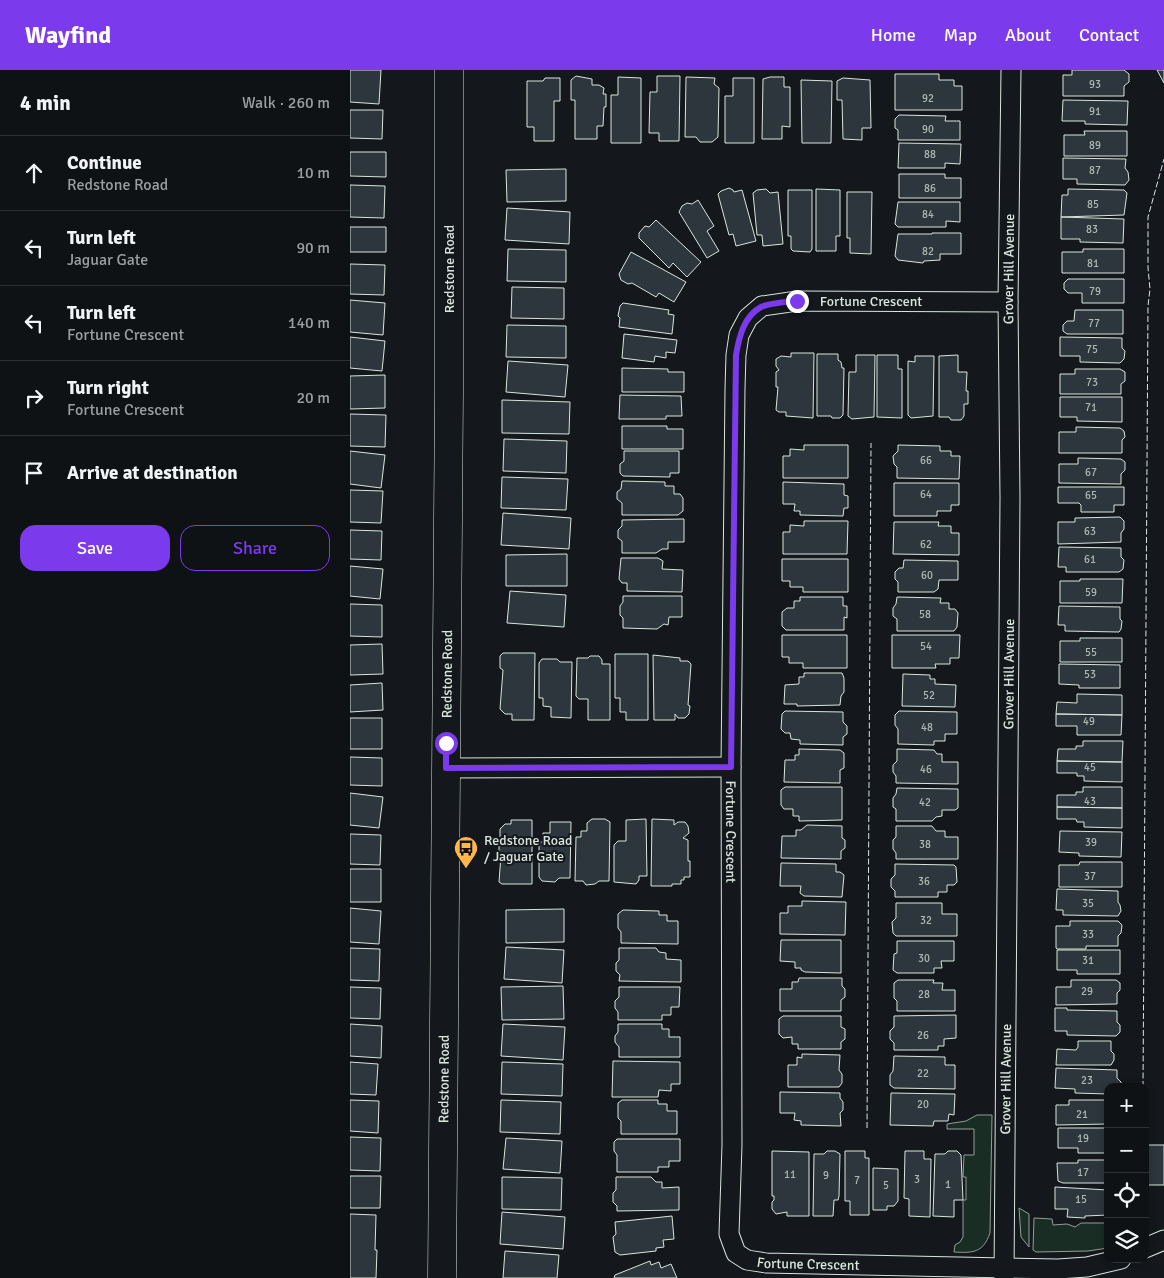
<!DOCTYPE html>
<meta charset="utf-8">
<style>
body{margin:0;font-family:Signika,sans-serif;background:#181b1e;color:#f1f3f6}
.controls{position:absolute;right:15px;bottom:15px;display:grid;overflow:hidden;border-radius:10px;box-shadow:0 2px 8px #0003}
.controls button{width:45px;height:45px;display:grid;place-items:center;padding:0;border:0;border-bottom:1px solid #2f3234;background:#0f1215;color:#f1f3f6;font:25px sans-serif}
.stop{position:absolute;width:15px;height:15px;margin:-11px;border:4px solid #7c3aed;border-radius:50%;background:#fff}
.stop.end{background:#7c3aed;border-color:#fff;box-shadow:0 1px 5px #0008}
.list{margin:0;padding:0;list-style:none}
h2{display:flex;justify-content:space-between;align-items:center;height:65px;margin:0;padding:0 20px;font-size:21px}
h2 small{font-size:16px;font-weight:400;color:#9b9ea0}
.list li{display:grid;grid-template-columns:32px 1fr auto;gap:15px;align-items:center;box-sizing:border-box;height:75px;padding:0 20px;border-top:1px solid #2f3234}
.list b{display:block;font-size:19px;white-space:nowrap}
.list p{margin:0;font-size:16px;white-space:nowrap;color:#9b9ea0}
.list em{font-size:16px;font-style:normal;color:#9b9ea0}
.actions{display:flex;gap:10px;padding:15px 20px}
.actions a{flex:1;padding:11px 0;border:1px solid #7c3aed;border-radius:15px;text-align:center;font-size:18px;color:#7c3aed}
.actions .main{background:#7c3aed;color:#fff}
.icon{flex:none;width:28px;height:28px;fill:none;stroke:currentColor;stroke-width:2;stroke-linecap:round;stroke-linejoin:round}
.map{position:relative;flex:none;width:814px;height:1208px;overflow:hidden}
header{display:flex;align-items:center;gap:30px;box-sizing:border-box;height:70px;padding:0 25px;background:#7c3aed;color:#fff}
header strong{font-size:24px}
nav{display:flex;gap:28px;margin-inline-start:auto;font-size:18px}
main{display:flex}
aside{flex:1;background:#0f1215}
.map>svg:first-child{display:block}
</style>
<header>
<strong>Wayfind</strong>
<nav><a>Home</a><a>Map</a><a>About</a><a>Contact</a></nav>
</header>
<main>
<aside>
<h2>4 min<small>Walk · 260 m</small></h2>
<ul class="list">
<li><svg class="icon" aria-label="ahead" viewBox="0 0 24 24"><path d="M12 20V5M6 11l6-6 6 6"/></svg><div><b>Continue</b><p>Redstone Road</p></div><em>10 m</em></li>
<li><svg class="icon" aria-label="left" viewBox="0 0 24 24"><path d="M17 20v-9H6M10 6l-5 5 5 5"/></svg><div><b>Turn left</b><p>Jaguar Gate</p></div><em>90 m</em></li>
<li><svg class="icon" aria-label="left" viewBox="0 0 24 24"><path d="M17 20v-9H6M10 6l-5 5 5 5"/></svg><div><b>Turn left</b><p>Fortune Crescent</p></div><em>140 m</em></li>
<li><svg class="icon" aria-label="right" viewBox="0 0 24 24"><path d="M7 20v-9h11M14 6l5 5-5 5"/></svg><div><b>Turn right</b><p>Fortune Crescent</p></div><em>20 m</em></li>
<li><svg class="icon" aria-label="arrive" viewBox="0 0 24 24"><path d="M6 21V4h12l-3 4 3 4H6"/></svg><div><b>Arrive at destination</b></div></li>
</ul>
<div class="actions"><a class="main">Save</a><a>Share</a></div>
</aside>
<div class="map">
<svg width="814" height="1208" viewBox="0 0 814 1208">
<rect width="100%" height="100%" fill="#14181c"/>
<path fill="#1a2d24" stroke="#939e99" d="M627,1045H642L640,1163C633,1183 623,1183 604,1182L605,1175L610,1172L613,1167V1130H616V1107H613L614,1085H624V1059H597V1054L616,1051Z
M669,1138L679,1144V1177L671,1167Z
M684,1148L702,1149L703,1155L717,1154L725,1157L731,1153H758V1178L738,1181L686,1182L683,1180Z"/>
<path fill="#2c363c" stroke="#d8e6dc" d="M0,0H31L29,34L0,32Z
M722,0H774L779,4V12L774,16V26H713V5H722Z
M807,0H814V13Z
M545,4H589V10H604V16H612V40H545Z
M226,6L242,9V15H249L254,18L253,24H256V37H254L253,56H247V69H225V30H221V10Z
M307,6H330L329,71H309V63H299L300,22H307Z
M268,7L291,8V73H261V25H268Z
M336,7L365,8L364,14L369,18L368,67L362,72H350L346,67H335Z
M420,7H434V17H440V57L432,56V69H412L413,9Z
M195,8H210V31H204V71H184V57H177V11H193Z
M383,8H404V73H375V26H383Z
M493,8L520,10L521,58H512V70L493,69L492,30H487V11Z
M451,10L482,11L481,73H452Z
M713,30L778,31L777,55L735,54V51H712Z
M0,40H33L32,69L0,68Z
M549,45L596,46L595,51H610V70H548V60L545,58V49Z
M734,61H777V86H714V65H735Z
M549,73L611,74L610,94L595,93V98H548Z
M0,82H36V107L0,106Z
M713,88L776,89L775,98L778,102L779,110L775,115L727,114V109H713Z
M216,99V131L157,132L156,100Z
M549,104H595V108H611V128H549Z
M0,115L35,116L34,148L0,147Z
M379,118L383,120L384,122L392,120L406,171L386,176L383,164L379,165L368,124L371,121Z
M416,119L420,123L428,122L433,174L413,176L412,165H407L403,123L407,120Z
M466,119L490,120V166H486V181H466Z
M718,119L774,120L777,123L774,145L711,147L712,125H718Z
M438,120H462V179L460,182L443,181L441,179V166H438Z
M497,122H522L521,184L500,183V168H497Z
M348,130L364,156L357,161L369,181L357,188L329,142L332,136L337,133L342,134Z
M548,132H610V152L596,151V157H548L545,154Z
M157,138L220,142L219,174L155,170Z
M711,147L774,149L773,173L730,172V169H711Z
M306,150L351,192L337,207L323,193L319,198L289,168V163L295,156L299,157Z
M0,157H36V182H0Z
M582,163H611V184H590V190L574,191L573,193L548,190L545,186L548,164H582Z
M158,179L216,180V212L157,211Z
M733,179H774V203H712V182H733Z
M281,182L336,212L324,232L309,223L306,227L282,213L278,214L271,210L269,204Z
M0,194L35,195L34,225L0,224Z
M718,209H774V233H732V223H718L714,219V213Z
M162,217L214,218V249L161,248Z
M0,230L35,233L33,265L0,262Z
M273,233L319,240L318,244L324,245L322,264L269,257L270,248L268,246L270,236Z
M725,240H773V264H717L713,261V255L717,251H724Z
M157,255L216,256V288L156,287Z
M274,264L327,270L325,283L316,282V288L305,286L304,292L272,288Z
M0,267L35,271L32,301L0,298Z
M710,267L772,268V278L775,281L774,289L770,293L730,292V286H710Z
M441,283H464L463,348L436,346V342H429L426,340L428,317H426V302L429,300L426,296V289L431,286L441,287Z
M467,284H488V290L491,292L492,298H494L493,345L490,348H482L481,346H467Z
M506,285H525L524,347L502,349L498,346L499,302H506Z
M527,285H548V299H552V348L527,347Z
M608,285V302H617L616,321H618V334H614V346L611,350H601L599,347H589V286Z
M565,286H584L583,346L561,348L558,345V291L565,292Z
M158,291L218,295L215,327L156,322Z
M272,298L318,299V302H334V322H272Z
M725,299H770L775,302V311L771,314V324H710V304H725Z
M35,305V338L0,339V306Z
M270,325L331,326L332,346H316V349H269Z
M710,327H772V352L727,351V347H710Z
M152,330L220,332L219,364L152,363Z
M0,344L36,345L35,377L0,376Z
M272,356H317V359H333V379H272Z
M726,357L770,358L774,361L775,367L772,370V383H709V362H726Z
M154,369L217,371L216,403L153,401Z
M454,375H498V408H433V386H440V379L454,380Z
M548,375L590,376V381H601V386H610L609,409L547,408V397L544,394L543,386L548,381Z
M0,381L35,385L31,418L0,414Z
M274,381H329V403H320V407L273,406L270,403V394L274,391Z
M728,388L771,389L775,392V400L771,404V414L709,413V394H728Z
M152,407L218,409L216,440L151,438Z
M272,411L315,412V416H324V424H330L333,428V441L328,445H272V433L267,429V422L271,419Z
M433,412L494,414V425L498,426V438H494L493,446L450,445V441H444L445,434H433Z
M544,413H609V435H601V441H587V446H544Z
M708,417H774V435H764V442H731V435L729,433H708Z
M0,420L33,421L31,453L0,452Z
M153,443L221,448L219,479L151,475Z
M770,447L774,451V459L771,463V472L708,474V452H725V448Z
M334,449V472H318V479H312L306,483H272V471L268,468V460L272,456V450Z
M454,451H498L497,484H433V462H440V455L454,456Z
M544,452H589L588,456H601V463H609V485L543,484Z
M0,460L32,461L31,490L0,489Z
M709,477L771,478V487L774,490L773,499L769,502H716V497H708Z
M217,484V516H156V485Z
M271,488H308L313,491L312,499L333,500L332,522L277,521V513H272L269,509Z
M432,489H498V522H453V517H440V511H432Z
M554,490L608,491V510H589L588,519L584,522H548V512L545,509V502L549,498H553Z
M0,496L33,499L30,529L0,526Z
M730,509H773L772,533H710V511H730Z
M160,521L216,525L214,557L157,553Z
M273,526H332V547H319L318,555L314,554L307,559L273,558V548L270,545V536L273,532Z
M450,527H493V536H497V548L494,547V560H436L432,556V542L437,538H444V531H450Z
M547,527L591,528L590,533H599V539H605L608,543L607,557L604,561H547V549L543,546V538L546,534Z
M0,534L32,535V567L0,566Z
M709,536L770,537V549L772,551L771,559L769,562L715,561V555H708Z
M432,565H497V598H453V593H439V587H432Z
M542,565H610L609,588H600V594H585L586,598H542Z
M730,568H772V592H710V571H730Z
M32,574L33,604L0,605V575Z
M153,583H185L184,650H162V644H155L150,639L153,600L150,598V586Z
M265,584H298V650H276V642H270V628H265Z
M303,585L330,588V591H338L341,594L338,635L340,636L339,644L335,648H328L325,644V650H304Z
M240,586H249L252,590V594H260V650H238V629H229L226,626L227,588H238Z
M192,589H207L210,592H222L221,648L201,647V637L193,636V628H189V593Z
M709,594L770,595V618H729V615L709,614Z
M454,603H492L494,608V622L491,626L490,635L447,636V634H434L435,615L449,614V607H454Z
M553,604L580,605V609H585V614L606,615L605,637L552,636Z
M32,613L33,640L0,642V615Z
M727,624L772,625V645L706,644L707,632L727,633Z
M435,641L493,642V652L497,656V664L493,667V675L450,674V670L441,669L440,663H435L431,659L432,644Z
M549,641L607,642V664H595V671H584V675L548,674V659L545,655V645Z
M706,644L772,645L771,665H727V656H706Z
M0,648H32V679H0Z
M733,671H773L772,692L707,691L708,679H726V676H733Z
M449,679L490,680L494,683V698L490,700V713L434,712L435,690H445V685H449Z
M547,679L584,680L587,684H592V692H608V714L546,713V706L543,702V695L547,691Z
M0,687L32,688V716L0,715Z
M707,691L772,692V712L734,711V706H727V703H707Z
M435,717H492V750L449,751V746H443V739H434L431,735V720Z
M733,717H772V738L707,737V725H726V722H733Z
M547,718L608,719V738L605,740H592V746L586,747L582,751H546V739L543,737V728L546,724Z
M0,723L33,727L29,758L0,755Z
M707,737L772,738V758L734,757V752H727L726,749H707Z
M242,749H255L260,752L259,811H249L245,814L236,815L233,811H225L226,767H231V761H237V753Z
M296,749L297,806H289V810L286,814L264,812V775L268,771H276V750Z
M302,749L324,750V755L328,752H335L338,756L339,763L333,768L338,770V791H340V807H334V810H331V814H322V816H301Z
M161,750H182V814H152L149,812L151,785H149V769H152L150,767V759L155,754H161Z
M200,752H221L220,808H209L205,812L192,811L189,807V772H193V763H200Z
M457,755L492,756V768L495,770V778L491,781V789L431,788L432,766H446V760H451Z
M546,756H582L586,761H595V767H608V789H546V783L543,779V770L546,767Z
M710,761L772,762L771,787L729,786V783L709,782Z
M0,764L31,765L30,795L0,794Z
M730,792H772V817H709V795H729Z
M431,793L486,794V802H490L494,805L492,827L454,826L450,823L451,816H430Z
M545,794L604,795L606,797L607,812L604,815H597V822H588V827H545V821L541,817V809L545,805Z
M0,799H31V832H0Z
M707,819L768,821V832L770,835L771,841L768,846L713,845V840H706Z
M452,831L496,832L495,865L430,864V843H438V836H452Z
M546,833H592V844H607V866H546L543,863L542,852L546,848Z
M0,838L31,841L29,874L0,872Z
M214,839V872L156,873V840Z
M273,840L309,841V845H317V851H328V874L271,873V862L268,858V844Z
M720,851H768L772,855L771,863L768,866V876H736V879H707L706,878V856H720Z
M431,870H491V903L455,902L451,900V898H445V892L430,891Z
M547,871H604V891H591L592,898H584V903H547L543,900L544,884L547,883Z
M156,877L214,880L212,913L154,909Z
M0,878L30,879L29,911L0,910Z
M269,878H306L309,882L316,883V889L331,890V912L269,911L270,905L266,901V893L269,890Z
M707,880H770V904H727V900H707Z
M449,908H492V916L495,919V927L491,930V941H430V919H442V912H448Z
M548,910H584L583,913H593L592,920H605V941H547V931L544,928V913Z
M721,910H766L770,913V920L767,923V934L706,935V917H721Z
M213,916L214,949L152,950L151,917Z
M0,917L31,918L30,949L0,948Z
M269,917H330L329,937H321V945H312V950H268V942L265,938V931L269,927Z
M705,938H717V940L767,941V952L770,955V962L766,966L717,965V961H705Z
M606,945V968L594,969V976H588V980H544V973L540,969V961L544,957V946Z
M433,946H491V957L495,959V969L491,972V979H448V974H442V967L433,968L429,964V949Z
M0,954L32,956L31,988L0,986Z
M153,954L215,957L213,990L151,986Z
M268,954H312V959H319V967H330V987H269V977L265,972V966L268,962Z
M728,971H761V981L764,984V990L761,995H706L707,979L726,980L728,977Z
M452,984L490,985L489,1000L492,1004V1013L489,1017H438V995H447V987L452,988Z
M544,986L595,987V995H605V1019L544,1018L540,1015V1005L543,1001Z
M263,991L330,992V1014H321V1021L309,1020L308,1027H262Z
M0,992L28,994L26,1025L0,1024Z
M152,992L213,994L212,1026L151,1024Z
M706,998L767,1000V1008L771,1012V1017H758V1024L725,1023V1019L705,1018Z
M430,1022L490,1023V1028L493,1032V1040L490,1043L491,1056L451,1055V1051L444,1050L445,1043H430Z
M541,1023L605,1024L604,1045L599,1044L598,1051H584L583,1056L540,1055Z
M0,1030L29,1031L28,1063L0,1061Z
M151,1030L211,1032L210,1064L150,1062Z
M272,1030H308V1034H317V1041H327V1064H271V1051L268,1048V1033Z
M719,1030H758V1054L706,1055V1035H719Z
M708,1058H758V1083H728V1078H708Z
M0,1067L31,1068L30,1101L0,1100Z
M156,1068L212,1071L210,1103L153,1099Z
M267,1069H330V1091H319V1097H308V1102H267V1085L264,1081V1072Z
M797,1075H814V1115H797Z
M422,1081L459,1082V1146H437V1142L426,1144L422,1139V1132L424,1130V1126H422Z
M477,1081H485L490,1084L489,1126L488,1130H484L483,1146H463L464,1084H474Z
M495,1081H515V1088H519V1145H500V1131H495Z
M555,1081H574V1089H581L580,1147L559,1146V1129L554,1128Z
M598,1081H607L611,1085L613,1130H604V1147L583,1146L585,1084H595Z
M728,1090H758V1113H713L708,1111L707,1093H728Z
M523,1098L548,1099V1131L544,1136H537V1140H523Z
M0,1106H31L30,1138H0Z
M152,1107L212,1108L211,1140L152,1139Z
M266,1107H301L306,1112H312V1118L329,1117V1140L267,1141V1136L263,1132V1123L266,1120Z
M705,1117L758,1120V1145L735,1146V1148L717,1147L718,1139H705Z
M152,1142L215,1147L213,1179L150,1174Z
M0,1144L26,1145L25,1180H27L26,1208H0Z
M322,1146L324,1169L313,1170L314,1177L306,1178V1181L270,1185L265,1182L263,1167L266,1164L265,1152Z
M155,1181L209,1185L207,1208H153Z
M300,1191L301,1195L309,1192L311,1198L321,1194L327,1208H264L265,1205Z"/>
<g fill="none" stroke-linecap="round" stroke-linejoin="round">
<g stroke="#d8e6dc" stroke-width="21">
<g id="street">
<path id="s1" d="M658,232L447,231L412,236L398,248L389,265L386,285L385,318L381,697L382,1075L379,1164L386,1183L397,1190L416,1193L708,1199L737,1197L771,1189"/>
<path d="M96,698L381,697"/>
<path d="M795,1178L814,1170"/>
<path id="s2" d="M654,1208L660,428L658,232L661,0"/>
</g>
</g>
<g stroke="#d8e6dc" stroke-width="29">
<g id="secondary">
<path id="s3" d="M92,1208L99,324V0"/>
</g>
</g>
<use href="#street" stroke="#14181c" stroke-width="19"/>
<use href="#secondary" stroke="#14181c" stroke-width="28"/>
<path stroke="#d8e6dc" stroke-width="1" stroke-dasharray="6 2.5" stroke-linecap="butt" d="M793,1017L798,236L800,219L798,198V147L814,89
M517,1058L521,373"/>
</g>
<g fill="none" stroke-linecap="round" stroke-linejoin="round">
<path stroke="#7c3aed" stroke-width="6" d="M96,673V698L381,697L386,285C389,267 394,246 411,237C419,233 438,232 447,231"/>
</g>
<defs>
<g id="bus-pin" transform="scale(1.25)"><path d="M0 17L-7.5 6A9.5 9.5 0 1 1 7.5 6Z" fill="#ffb74d" stroke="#14181c"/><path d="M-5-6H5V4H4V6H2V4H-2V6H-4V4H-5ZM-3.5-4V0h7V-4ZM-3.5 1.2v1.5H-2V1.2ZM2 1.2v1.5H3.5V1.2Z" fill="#111"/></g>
</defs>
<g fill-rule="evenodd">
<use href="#bus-pin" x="116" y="778"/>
</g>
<g text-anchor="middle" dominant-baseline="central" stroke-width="4" stroke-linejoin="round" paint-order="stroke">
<g font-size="11" fill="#adbab4">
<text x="745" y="14">93</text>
<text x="578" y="28">92</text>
<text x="745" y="41">91</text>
<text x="578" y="59">90</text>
<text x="745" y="75">89</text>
<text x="580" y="84">88</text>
<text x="745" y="100">87</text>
<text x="580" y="118">86</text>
<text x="743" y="134">85</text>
<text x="578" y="144">84</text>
<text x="742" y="159">83</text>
<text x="578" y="181">82</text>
<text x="743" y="193">81</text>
<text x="745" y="221">79</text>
<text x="744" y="253">77</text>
<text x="742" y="279">75</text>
<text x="742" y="312">73</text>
<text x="741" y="337">71</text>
<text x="576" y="390">66</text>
<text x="741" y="402">67</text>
<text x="576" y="424">64</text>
<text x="741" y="425">65</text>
<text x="740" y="461">63</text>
<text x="576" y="474">62</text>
<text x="740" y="489">61</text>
<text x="577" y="505">60</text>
<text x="741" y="522">59</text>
<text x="575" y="544">58</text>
<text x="576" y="576">54</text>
<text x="741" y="582">55</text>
<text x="740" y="604">53</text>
<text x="579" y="625">52</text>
<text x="739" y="651">49</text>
<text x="577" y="657">48</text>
<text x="740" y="697">45</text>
<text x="576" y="699">46</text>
<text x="740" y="731">43</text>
<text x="575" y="732">42</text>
<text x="741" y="772">39</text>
<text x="575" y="774">38</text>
<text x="740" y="806">37</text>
<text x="574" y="811">36</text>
<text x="738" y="833">35</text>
<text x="576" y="850">32</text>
<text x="738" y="864">33</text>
<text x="574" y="888">30</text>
<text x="738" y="890">31</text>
<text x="737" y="921">29</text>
<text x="574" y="924">28</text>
<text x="573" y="965">26</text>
<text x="573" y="1003">22</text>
<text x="737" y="1010">23</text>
<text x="573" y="1034">20</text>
<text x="732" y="1044">21</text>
<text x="733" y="1068">19</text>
<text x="733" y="1102">17</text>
<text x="440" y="1104">11</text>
<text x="476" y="1105">9</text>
<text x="567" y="1109">3</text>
<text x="507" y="1110">7</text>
<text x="598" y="1114">1</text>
<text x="536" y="1115">5</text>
<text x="731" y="1129">15</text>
</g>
<g font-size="14" fill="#d8e6dc" stroke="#14181c">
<text transform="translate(99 199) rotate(-90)">Redstone Road</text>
<text stroke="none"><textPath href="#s2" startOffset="1009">Grover Hill Avenue</textPath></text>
<text x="521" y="231">Fortune Crescent</text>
<text stroke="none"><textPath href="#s3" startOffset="604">Redstone Road</textPath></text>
<text stroke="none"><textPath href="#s2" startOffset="604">Grover Hill Avenue</textPath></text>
<text stroke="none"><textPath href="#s1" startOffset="781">Fortune Crescent</textPath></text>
<text stroke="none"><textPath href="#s3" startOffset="199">Redstone Road</textPath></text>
<text stroke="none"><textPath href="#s2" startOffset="199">Grover Hill Avenue</textPath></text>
<text stroke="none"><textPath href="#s1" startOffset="1278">Fortune Crescent</textPath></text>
</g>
<g font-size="14" fill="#d8e6dc" stroke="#14181c" text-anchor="start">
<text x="134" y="770">Redstone Road<tspan x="134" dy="16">/ Jaguar Gate</tspan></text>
</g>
</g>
</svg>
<div class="controls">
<button>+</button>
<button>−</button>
<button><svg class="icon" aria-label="locate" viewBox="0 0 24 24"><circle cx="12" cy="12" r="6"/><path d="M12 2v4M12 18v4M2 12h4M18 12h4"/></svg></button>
<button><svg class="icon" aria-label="layers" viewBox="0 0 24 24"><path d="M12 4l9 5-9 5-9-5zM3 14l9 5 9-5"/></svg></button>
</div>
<div class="stop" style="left:96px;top:673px"></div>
<div class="stop end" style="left:447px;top:231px"></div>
</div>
</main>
